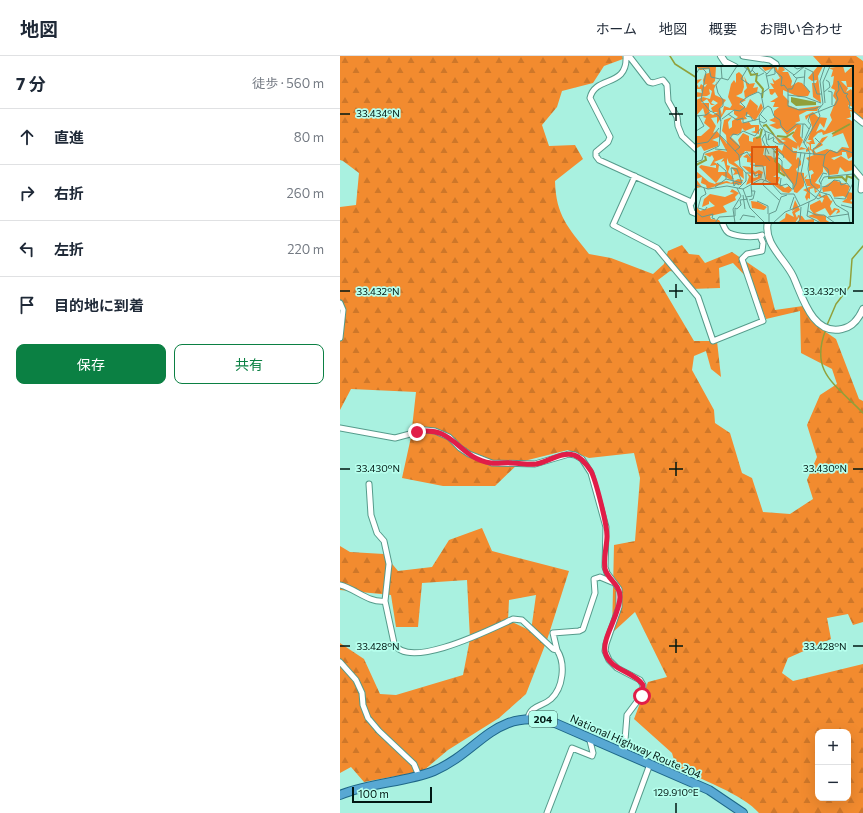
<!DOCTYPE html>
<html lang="ja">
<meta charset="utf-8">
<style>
body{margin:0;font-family:Commissioner,"Noto Sans JP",sans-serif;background:#f2f2f3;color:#1f2937}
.controls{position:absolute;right:12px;bottom:12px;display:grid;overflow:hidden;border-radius:8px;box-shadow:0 4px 16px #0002}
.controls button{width:36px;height:36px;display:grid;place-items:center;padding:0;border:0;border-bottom:1px solid #e0e1e3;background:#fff;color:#1f2937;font:20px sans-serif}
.scale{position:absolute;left:12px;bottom:10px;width:80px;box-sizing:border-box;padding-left:4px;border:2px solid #001712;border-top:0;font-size:11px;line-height:14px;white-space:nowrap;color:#001712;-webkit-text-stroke:3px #b6ffed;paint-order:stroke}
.stop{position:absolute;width:12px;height:12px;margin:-9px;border:3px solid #e11d48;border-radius:50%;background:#fff}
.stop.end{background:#e11d48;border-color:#fff;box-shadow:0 1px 4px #0008}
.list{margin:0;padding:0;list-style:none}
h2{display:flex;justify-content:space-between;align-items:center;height:52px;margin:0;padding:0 16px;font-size:17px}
h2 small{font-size:13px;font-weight:400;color:#747a83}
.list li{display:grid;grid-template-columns:26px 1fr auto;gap:12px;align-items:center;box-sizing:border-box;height:56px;padding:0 16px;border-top:1px solid #e0e1e3}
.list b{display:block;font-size:15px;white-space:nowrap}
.list em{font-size:13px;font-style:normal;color:#747a83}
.actions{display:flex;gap:8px;padding:12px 16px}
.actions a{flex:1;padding:9px 0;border:1px solid #0b8043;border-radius:8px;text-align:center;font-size:14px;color:#0b8043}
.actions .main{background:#0b8043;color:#fff}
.icon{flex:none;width:22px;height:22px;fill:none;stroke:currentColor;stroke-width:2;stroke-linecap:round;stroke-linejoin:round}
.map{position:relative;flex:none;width:523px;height:757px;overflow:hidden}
header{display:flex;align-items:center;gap:24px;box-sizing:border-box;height:56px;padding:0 20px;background:#fff;border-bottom:1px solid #e0e1e3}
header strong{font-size:19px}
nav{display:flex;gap:22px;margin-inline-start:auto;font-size:14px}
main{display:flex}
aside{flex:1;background:#fff}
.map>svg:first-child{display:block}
</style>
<header>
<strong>地図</strong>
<nav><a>ホーム</a><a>地図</a><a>概要</a><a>お問い合わせ</a></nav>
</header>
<main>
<aside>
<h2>7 分<small>徒歩 · 560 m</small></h2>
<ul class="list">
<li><svg class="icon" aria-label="ahead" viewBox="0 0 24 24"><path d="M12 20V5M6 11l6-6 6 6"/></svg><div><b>直進</b></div><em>80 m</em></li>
<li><svg class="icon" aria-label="right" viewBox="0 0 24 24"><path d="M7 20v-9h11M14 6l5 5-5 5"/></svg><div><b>右折</b></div><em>260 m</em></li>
<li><svg class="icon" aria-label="left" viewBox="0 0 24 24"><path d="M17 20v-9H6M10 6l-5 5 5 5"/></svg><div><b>左折</b></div><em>220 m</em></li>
<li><svg class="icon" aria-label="arrive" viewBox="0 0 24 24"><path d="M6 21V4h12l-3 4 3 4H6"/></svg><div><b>目的地に到着</b></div></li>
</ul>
<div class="actions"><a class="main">保存</a><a>共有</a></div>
</aside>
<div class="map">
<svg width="523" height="757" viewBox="0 0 523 757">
<defs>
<pattern id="forest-firs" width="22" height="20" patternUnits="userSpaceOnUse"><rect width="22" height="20" fill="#f28b2f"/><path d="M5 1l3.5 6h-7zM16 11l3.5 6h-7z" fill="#ce7729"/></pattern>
</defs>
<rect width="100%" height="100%" fill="#a9f1e0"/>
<path fill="url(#forest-firs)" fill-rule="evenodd" d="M0,0H282L283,3L264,10L253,27L222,35L217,51L202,69L209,90L235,89L243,103L215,125C216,160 228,171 249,198L271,202L313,218L324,208L328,195L342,189L349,198L359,199L365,207L392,196L426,219L435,254L463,250L477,270L496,283L519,343L523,345V566L513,569L508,558L487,562L491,583L448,602L442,617L453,625L523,608V757H419C404,739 358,722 336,711L332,697L294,663L308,626L327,621L295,556L272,577L274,489L295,485L300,422L294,397L249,402L228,394L180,406L155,430H103L62,422L71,381L76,336L11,333L0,354V151L16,149L19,117L3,105L0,104ZM393,207L411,226L426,263L460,255L461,297L492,313L497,328L480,339L467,369L477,401L467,424L473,443L450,458L423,456L412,422L402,417L390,377L375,367L374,354L352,314L354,300L366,295L371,313L381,321L377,285H354L318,224L330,215L341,217L351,233L380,232L379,212ZM478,676H508V742H478Z
M473,0H516L523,5V66L512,57V11H483Z
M142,472L152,495L229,515L207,584L186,638L159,662L108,694L83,715L24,726L11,711L0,717V587L24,603L40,638L56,639L123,619L130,583L127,524L82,527L78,571H56L51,539L0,534V490L10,496L44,498L58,515L92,511L109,484ZM196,539L191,575L168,564L169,544Z"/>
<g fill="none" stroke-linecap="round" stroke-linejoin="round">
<path stroke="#91a03a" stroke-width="1.5" d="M330,0L335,8L357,22
M512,117L521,126
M487,269L496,248L510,230L512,203L523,190
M486,273C469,316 495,328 523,357"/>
<g stroke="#559b8b" stroke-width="7">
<path id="minor" d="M286,0C288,32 255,19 250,42L270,81L268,86L256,96V100L259,104L349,145L352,156L357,158
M289,0L309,26L313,27L323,24L327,29L328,45L337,61L338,70L342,80L357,94
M403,0L430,4L436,8L437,11
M512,58L523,67
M512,111L522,123L521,134
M295,120L273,169L317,192L358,241L373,285L423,265L402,203L407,198L422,195L423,187L420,180
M351,148L357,135
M382,166C384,170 385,175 389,177C398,181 414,182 422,179
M0,247L3,254L0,282
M0,372L55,382L85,374L95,375L109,381L120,392L129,398L152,407L195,408L229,398L235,399L242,403L251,417L266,471L265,511L267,517L279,533V551L266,588L265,595L269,604L277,612L300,624L303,629L302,639L287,659L284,697
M29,428L31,459L37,477L44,485L49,508L45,545
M0,529C16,533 28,547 45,545L54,587C67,616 153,572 173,563L182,564L213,593L217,594C226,608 223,632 211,643C202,651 191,649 188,662
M217,594L213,577L239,575L243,573L255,537L254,523L260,521L272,526
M0,606L16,624L22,637L23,649L28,662L39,675L74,708L79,720
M207,757L232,692L252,700L253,697L249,681
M292,757L310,708"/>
</g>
<g stroke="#559b8b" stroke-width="8">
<path id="tertiary" d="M381,0L385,6L395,11
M428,166C423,187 444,202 453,220C462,239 472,280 502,273C513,271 519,262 523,253"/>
</g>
<g stroke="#1e6788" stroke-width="10">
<path id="trunk" d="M0,739C30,726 64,727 94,715C141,695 155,650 215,667L369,734L403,757"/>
</g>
<use href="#minor" stroke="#fff" stroke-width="5"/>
<use href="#tertiary" stroke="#fff" stroke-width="6"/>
<use href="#trunk" stroke="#58a8d3" stroke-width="8"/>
</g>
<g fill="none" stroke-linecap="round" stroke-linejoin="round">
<path stroke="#e11d48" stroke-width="5" d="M77,376C115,369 117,402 151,407C158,408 165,406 172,407C180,407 188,409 196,408C208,406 222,395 234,399C241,401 247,409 251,415C256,425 267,468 267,480C267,490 263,502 265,513C268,524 280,528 280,541C280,558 262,582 265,596C270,615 294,615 303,629L302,640"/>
</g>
<path fill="none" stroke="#001712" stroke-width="1.5" d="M336,51V65M0,58H10M329,58H343M336,228V242M0,235H10M329,235H343M513,235H523M336,406V420M0,413H10M329,413H343M513,413H523M336,583V597M0,590H10M329,590H343M513,590H523M336,747V757"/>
<g text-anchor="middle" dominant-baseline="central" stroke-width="3.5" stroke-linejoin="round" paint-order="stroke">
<rect fill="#b6ffed" stroke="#375d54" stroke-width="1" x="189" y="655" width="28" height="16" rx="3"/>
<g font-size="10" font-weight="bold" fill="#001712">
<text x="203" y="663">204</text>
</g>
<g font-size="11" fill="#001712" stroke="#b6ffed">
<text transform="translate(296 690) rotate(24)">National Highway Route 204</text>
</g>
</g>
<g transform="translate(356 10)">
<rect width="157" height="157" fill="#a9f1e0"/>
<path d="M0,0L20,1L19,15L16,18L19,19L22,14L18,23L19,29L30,34L24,42L26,49L28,40L34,42L36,39L32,31L35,18L38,14L40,17V8L43,6L47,10L48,21L46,27L40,30L50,34L43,38L50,42L54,33L62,40L61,45L65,37L67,42L59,55L52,48L49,50L51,53L45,54L46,57L53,56L55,59H63V68L55,66L59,65V61L49,65L43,59L46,62L45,67L34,70L44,80L42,74L47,67L53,70V75L57,76V72L60,71L65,72L66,80L69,79L67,89L75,90L89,103H93L96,99L80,83L79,79L86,85L88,78L83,77L76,67L87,76L90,75L84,73L91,71L101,77L96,70L101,61L91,69L85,62L81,63L73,59L80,57L73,54L78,52V45L83,41H77L79,36H74L82,31L79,26L76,29L74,28L73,23H78L74,17L78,18L76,12L79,15L84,12L78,2L69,5L66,1L80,0L82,5L83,0H86L89,4L86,6H92L96,15L95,20L102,16L106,17L114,26L112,30L103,31L87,24V29L93,35L92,39L102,43L123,40L121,45H111L103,49L104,55L99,57L105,59L104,70L107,74L103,83L105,81L111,83L113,80L114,85V80L113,78L111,77V79L110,73L111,76L115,77L113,76L116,74H112L116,61L113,50L110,54L109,50L117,46L122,51L131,52L128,62L124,57L120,66L125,63L129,65L136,54L134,49L140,34L137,30L139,24L135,22L137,18L138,10L135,11L137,4L133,2L147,0L149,7L157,0V21H151L150,15H145L152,22L150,26L155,23L157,26V41L152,39L154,44L157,43V46L154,45L155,51L150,53H153L157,56V90L152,93L150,86H146V89L135,92L138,94L145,90L153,95L157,94V104L149,106L144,101L142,108L133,109L127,101V106L119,117L124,119V122L119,124L122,125L119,127L118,122L114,123V133L112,132L111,135L109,131L111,126L107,124L115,120H111L108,112L112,108L109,113H115V109L118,107L116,104L113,105V95L110,92L118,89L115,84L110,86V83L103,84V83L102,79L101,83L96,81L97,85H101L100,94L102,91L105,95V99L100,103L101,106L108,107V120L101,127L98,126L97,118L83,103L82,108L77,111H84L82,117L89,122L93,120L96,124L93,127L87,126L70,113V100L59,101V97L51,96V92L47,91L51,88L55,92L53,88L57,86L49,85L43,94L38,96L47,104L48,113L42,108L37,109L39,106L35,101L42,102L33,97L31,92V99L34,100L32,106L38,113L35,114L26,109L20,117L31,115L35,117L42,113L47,114L45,119L30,117L11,123L10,119L5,117L6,111L0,113L6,121L1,122L0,121V105L13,116L19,118L20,117L3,101L5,99L20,102V99L14,100L18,93L16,89L14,91L8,88L23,84L31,86L23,71L16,74L22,76V80L8,85L5,80L1,82L0,70H5L14,62L8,57L10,52L7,51L9,49L7,42L0,50V34L7,31L14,33L16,25L13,23L14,28L11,30L0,31V26L6,27L5,23H0V14L6,13L1,18L3,22L5,18L9,21L11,18L8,19L7,14L9,8L13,7V3L4,4ZM11,33L15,39H19L15,37L17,34L22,37L15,42L17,46H22L17,49L13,47V37H5ZM30,44H38V48L42,51L36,55V61L33,63L32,56L36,51L28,54L26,65L30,69L31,78L21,65L17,67L20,60L15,52L21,51V58ZM139,65L136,71L147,67L153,82L146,81L141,86L131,83L120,87L118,84L127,79L124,75L126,77L132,70L126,72L124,75L117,84L115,83V78H119L117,72L122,67L126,66L127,69ZM28,92L25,96L28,95L31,106H22L23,99L18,96ZM122,0H127L122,10L125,37L117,31L116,17H120L121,14L116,15L112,12ZM48,10L52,18L59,17L57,22L62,21L61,26L49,32L48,25L51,22ZM46,100L54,101L59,106L63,104L67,106L65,112L50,119L53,111L51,107L58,112L62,111V107L59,109L54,107ZM138,114L154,120L152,126L157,127V132L154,135L157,136V138L146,136L151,132L147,130L138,131L135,125L127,126L126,122ZM36,123L43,127L39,131L40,134L27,140L31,146L14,150L15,153L23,154L25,157H0V140L4,145L19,140L13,135V138L6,141L8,133L14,128L29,131L38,127L34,126ZM124,127L125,130L131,129L135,135L137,134L134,140L136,145L138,142L143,143L144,146L140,148L142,144H140L134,150L129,142L119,147L130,150V154L135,157H125L121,153L112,150L118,148L114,143V139L124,134L126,137L128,132L122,130ZM99,134L104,144L99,147L101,152L102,149L106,150L109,154L118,153V157H100L103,154V151L99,157L83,156L89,152L90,147L98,151L96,146L100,143L96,145ZM55,135L62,136L71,141L68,144L56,142Z" fill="#f28b2f" fill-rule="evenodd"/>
<path d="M95,31L120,36V39L100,40L95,36Z" fill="#91a03a"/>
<path fill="none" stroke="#91a03a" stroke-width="2" d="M51,0L55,9L61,8L60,15L67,23L66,32M67,60L70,59L78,69M136,68L154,58M81,70L90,71L98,66M60,72L64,71L66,63M78,85L82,88L79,95L83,99V106L89,110M0,99L10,94L9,90M132,112L146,111L150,115L151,110L156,112L157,109"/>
<path fill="none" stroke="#659a8e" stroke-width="1" d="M25,0L26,12M47,0L55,6L58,0M62,0L71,8L78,0M86,0L98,9L109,0M97,0L101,3L111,0M78,1L79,5L86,11L85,20L88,19L92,24V40L103,44L118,43L125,40M109,2L117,6L118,19L121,28H126M7,3L10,6L5,34L14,45M51,3L45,13L53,18M56,4L62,10L68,7M109,4L108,19L114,26M0,8L3,3L13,2L15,11L24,13M70,8L73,22L65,28L68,43L63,50L64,58L69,65L71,78L78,84V93L83,92L86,95V103L97,118V124M97,9L100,12L108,11M71,10L79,8V4M92,23H96L101,12M132,25L136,26V39M128,26L134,21L133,16L130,14M92,29L109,31L125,37M129,37L127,16L134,0M68,43L72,40L75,42L78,50L84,54L85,60L91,66L101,58H109L113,63M51,46L50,50L55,51L57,55M32,48L41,54L47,52V57L63,53M0,50L10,49L15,45L23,50L25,56L23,80L8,87L6,94L0,96M26,53L38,44L44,45L49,41L44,36L53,30L62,26L65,28M25,55L23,43L27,40V34L22,27L20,19L25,12L32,14L41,0M63,55L68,57L71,55L64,48M0,65L8,60L2,49M69,65L76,68L97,86L129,89L134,84L141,87L146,83L157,87M69,68L66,73L73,88M73,68L72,74L78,71M24,69L43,89L44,100L50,107H58L59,110L65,108V112M78,72L77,75L82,78H87M106,72L107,58M107,77L115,59L112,55L114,49L139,39L142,33L140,28L143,24L142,15L148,27L152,28L150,30L154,37L153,42L157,43M0,78L12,76L23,62M70,80L69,89L74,95M76,81L87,89L88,92M19,83L31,84M39,85L44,81L34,72L37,68L42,69L47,65L59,70L65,62M109,87L105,107L112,125L122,133L131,128M44,89L51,86L56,93L55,99L67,100L70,115M118,89L117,83L125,78L119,72M129,89L127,100L132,103L133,110M21,97L30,105V113M85,112L84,120L91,118L96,123M68,115L66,118L83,134M125,118L123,115L127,107L131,108M0,119L12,123L31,120L47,123L65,113L75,117L85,128H98L104,140L89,146L77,157M43,119L40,117L38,120L35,102L41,103L46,117M19,121L30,113L46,117M126,121L132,120L138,114L144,115L145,119L151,117L154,121M8,122L10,128L5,131L2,142L9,144L11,141M43,122L50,115V107M47,123L54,142L69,157M97,123L100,118L105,86M124,126L134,129L140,139L152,146L154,157M124,126L115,118L112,103L114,87L108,77L124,50L122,44L127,38L124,15L129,0M47,129L49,143M50,131L56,130L55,119M138,132L149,133L157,117M53,134L57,133L59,125H56M61,135L72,140V148M113,136L111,150L125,157M145,139L157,142M104,140L119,133L125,124V116L128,111L157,108M39,142L41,143L45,139L44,134L52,133M94,143L98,131M112,145L120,149H128L139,157M0,146L6,151L17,148L16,152L19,153M132,151L153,148M44,154L47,149L59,151M19,157L23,151L39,150V142M39,157L37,143L45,130L41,122M73,157V148L80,145L85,131L91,129M101,157L104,154L105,141"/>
<path fill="#dc560c" fill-opacity="0.15" stroke="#dc560c" stroke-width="2" d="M56,81H81V118H56Z"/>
<rect width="157" height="157" fill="none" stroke="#001712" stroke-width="2"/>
</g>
<g font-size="10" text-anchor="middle" fill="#001712" stroke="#b6ffed" stroke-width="3.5" stroke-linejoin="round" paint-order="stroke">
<text x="38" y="61">33.434°N</text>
<text x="38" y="239">33.432°N</text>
<text x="485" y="239">33.432°N</text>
<text x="38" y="416">33.430°N</text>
<text x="485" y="416">33.430°N</text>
<text x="38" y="594">33.428°N</text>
<text x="485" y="594">33.428°N</text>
<text x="336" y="740">129.910°E</text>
</g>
</svg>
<div class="controls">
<button>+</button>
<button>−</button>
</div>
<div class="scale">100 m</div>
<div class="stop" style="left:302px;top:640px"></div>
<div class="stop end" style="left:77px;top:376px"></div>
</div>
</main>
